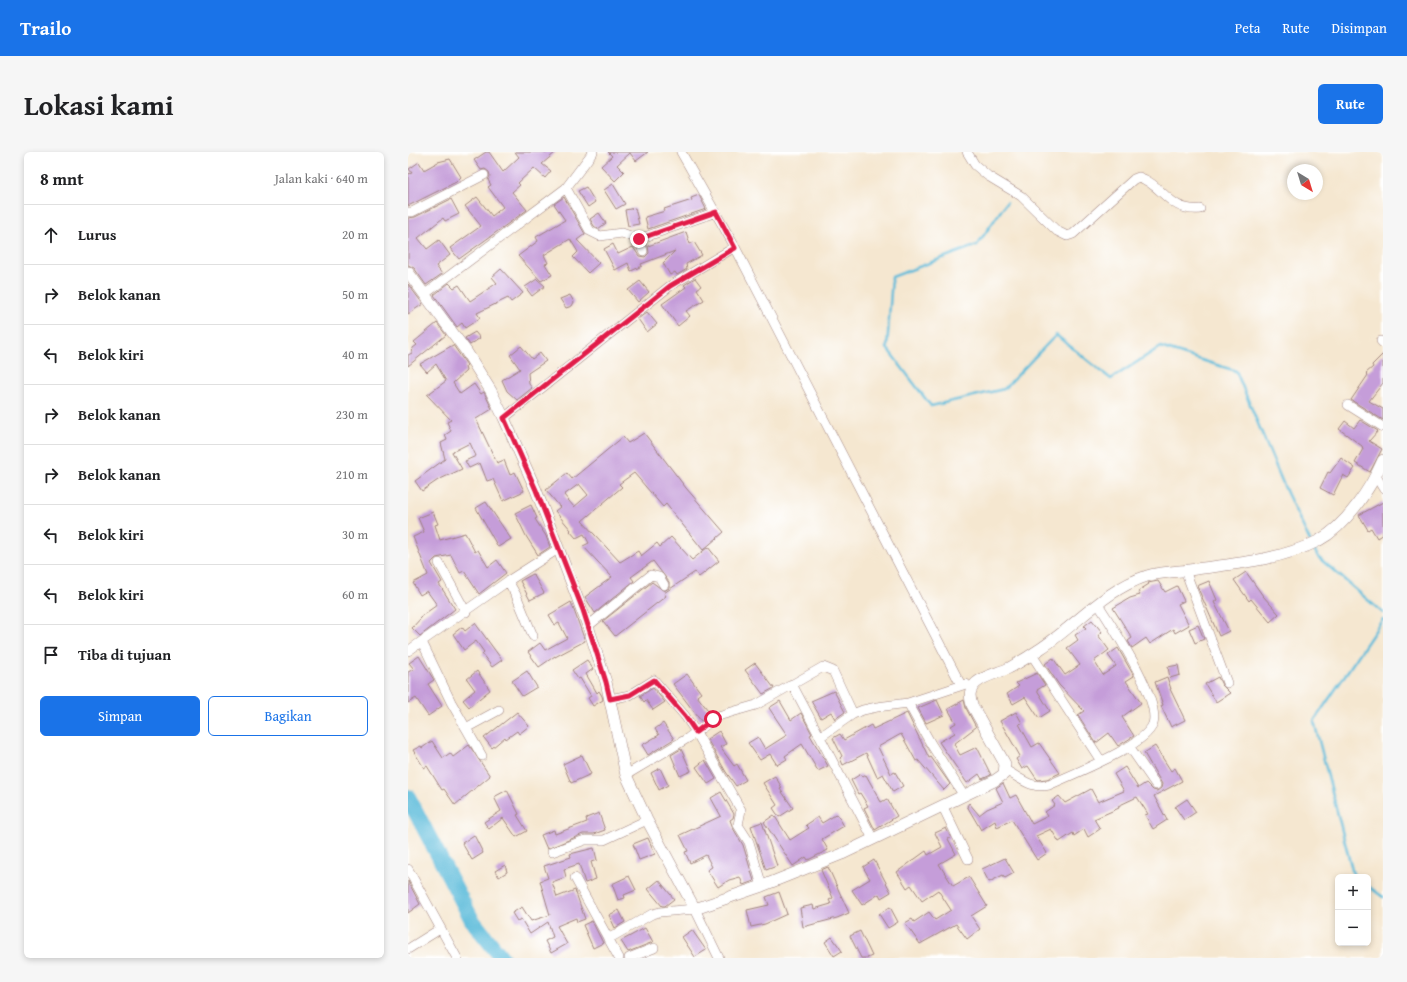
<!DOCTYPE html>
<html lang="id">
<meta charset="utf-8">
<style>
body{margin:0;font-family:"Gentium Book Plus",serif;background:#f6f6f6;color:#202124}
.controls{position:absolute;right:12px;bottom:12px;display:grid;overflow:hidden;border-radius:6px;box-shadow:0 2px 6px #0003}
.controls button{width:36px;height:36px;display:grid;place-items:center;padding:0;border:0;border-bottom:1px solid #e0e0e0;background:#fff;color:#202124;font:20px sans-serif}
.compass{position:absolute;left:879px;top:12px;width:36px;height:36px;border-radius:50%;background:#fff;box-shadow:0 2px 6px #0003;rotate:142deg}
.stop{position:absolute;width:12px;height:12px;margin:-9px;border:3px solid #e11d48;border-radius:50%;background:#fff}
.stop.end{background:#e11d48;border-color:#fff;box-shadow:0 1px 4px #0008}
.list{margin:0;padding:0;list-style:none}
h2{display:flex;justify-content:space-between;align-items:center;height:52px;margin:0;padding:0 16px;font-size:17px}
h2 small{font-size:13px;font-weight:400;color:#757577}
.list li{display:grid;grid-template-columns:26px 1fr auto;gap:12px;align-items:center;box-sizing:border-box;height:60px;padding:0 16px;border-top:1px solid #e0e0e0}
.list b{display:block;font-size:15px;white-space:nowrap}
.list em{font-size:13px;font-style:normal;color:#757577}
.actions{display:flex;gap:8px;padding:12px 16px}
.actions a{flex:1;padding:9px 0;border:1px solid #1a73e8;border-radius:6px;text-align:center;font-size:14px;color:#1a73e8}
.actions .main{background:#1a73e8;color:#fff}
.icon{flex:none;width:22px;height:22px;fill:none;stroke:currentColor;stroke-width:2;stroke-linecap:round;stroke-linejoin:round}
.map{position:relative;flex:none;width:975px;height:806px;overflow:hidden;border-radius:6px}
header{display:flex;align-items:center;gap:24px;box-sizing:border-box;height:56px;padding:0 20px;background:#1a73e8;color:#fff}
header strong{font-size:19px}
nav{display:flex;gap:22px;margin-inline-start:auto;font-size:14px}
.intro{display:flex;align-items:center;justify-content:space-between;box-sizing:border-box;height:96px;padding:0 24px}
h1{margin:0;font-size:28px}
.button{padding:10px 18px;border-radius:6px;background:#1a73e8;color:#fff;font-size:14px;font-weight:700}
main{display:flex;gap:24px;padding:0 24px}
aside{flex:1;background:#fff;border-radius:6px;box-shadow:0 2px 6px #0003}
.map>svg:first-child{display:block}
</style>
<header>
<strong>Trailo</strong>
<nav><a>Peta</a><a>Rute</a><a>Disimpan</a></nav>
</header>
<div class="intro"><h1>Lokasi kami</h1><a class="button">Rute</a></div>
<main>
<aside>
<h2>8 mnt<small>Jalan kaki · 640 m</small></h2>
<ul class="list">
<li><svg class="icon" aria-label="ahead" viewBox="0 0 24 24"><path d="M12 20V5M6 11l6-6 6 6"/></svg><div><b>Lurus</b></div><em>20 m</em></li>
<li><svg class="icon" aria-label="right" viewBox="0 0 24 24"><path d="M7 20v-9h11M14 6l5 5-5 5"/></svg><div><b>Belok kanan</b></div><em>50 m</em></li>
<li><svg class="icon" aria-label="left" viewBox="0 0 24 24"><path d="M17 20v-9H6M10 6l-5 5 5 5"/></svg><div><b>Belok kiri</b></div><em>40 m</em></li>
<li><svg class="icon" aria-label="right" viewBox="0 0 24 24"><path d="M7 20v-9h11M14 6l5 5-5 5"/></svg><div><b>Belok kanan</b></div><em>230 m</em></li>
<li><svg class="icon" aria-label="right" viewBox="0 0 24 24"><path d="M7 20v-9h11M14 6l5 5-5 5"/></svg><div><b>Belok kanan</b></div><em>210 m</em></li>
<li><svg class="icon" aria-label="left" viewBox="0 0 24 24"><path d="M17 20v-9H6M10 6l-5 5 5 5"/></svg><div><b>Belok kiri</b></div><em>30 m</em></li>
<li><svg class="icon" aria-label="left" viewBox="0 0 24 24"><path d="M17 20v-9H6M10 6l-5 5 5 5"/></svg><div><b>Belok kiri</b></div><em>60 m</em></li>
<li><svg class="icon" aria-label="arrive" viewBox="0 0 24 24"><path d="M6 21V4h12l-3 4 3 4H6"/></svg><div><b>Tiba di tujuan</b></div></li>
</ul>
<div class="actions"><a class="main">Simpan</a><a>Bagikan</a></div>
</aside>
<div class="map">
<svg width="975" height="806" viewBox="0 0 975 806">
<rect width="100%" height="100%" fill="#fff"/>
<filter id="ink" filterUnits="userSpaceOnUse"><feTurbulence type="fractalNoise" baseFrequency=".025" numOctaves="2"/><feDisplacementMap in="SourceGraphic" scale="8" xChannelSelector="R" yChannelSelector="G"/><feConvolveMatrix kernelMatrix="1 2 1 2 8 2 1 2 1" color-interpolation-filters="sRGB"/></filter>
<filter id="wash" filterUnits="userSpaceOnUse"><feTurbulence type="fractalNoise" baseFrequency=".012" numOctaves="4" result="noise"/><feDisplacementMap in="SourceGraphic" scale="16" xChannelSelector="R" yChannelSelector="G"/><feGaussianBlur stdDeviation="0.9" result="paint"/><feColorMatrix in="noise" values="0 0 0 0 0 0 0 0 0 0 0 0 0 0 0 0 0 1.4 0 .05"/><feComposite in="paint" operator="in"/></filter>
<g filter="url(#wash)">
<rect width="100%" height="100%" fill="#f5e7d0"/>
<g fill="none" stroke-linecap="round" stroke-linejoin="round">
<path stroke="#5cbbda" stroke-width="2.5" d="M599,50L569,93L484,125L479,196L523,254L596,237L648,183L703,227L752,195L828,219L879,341L902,389
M905,395L910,405L975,461
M949,725L945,722L906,569L975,467
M960,734L975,745"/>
<path stroke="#5cbbda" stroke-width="16" d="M0,645L64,768L94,806"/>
</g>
<g id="blocks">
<path fill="#c59dd9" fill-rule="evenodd" d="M78,0H81L95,20L111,5L107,0H148L134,12L143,19L137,26L126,16L110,31L112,33L104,40L119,58L51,107L42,96L73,74L57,54L69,45L84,64L95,55L80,35L83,33L80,28L82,24L81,20L77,17L73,18L66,8Z
M200,0H240L228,9L222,1L209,13L216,20L207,29L193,14L204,4Z
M42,7L53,25L48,30L0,54V22L4,21L1,17L11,10L16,18L30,10Z
M205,32L217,52L208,57L196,38Z
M178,35L187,50L180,55L170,39Z
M291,43L298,57L240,77L237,65L257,59L256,57L284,48L283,46Z
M156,45L177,82L169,88L191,111L180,121L165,105L170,100L162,87L136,103L140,111L137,112L144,123L133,129L110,104L130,89L128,85L157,68L146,52Z
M43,47L51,62L37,69L35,66L10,86L19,97L31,88L42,103L28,114L34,122L18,133L6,116L0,113V66L7,65Z
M227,56L231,72L220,74L217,58Z
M191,61L198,71L190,77L186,74L182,67Z
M278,80L282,92L286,90L294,103L278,112L279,117L269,123L267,120L262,123L255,111L267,99L233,112L234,114L223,119L220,111L207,118L196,97L205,92L210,102L225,95L231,104L237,105L241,101L240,94Z
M93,117L115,141L103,150L100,146L69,161L72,166L57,176L54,171L49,175L26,143L41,131L46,136L51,133L62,149L89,131L84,125Z
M287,126L293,134L289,137L296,148L278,159L282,164L270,174L254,152L278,135L276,133Z
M129,127L137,134L124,144L117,135Z
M232,129L241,140L230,150L220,138Z
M0,132L15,152L0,162Z
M162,143L166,150L164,154L158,156L152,147Z
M239,160L249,172L239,180L230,167Z
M29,171L38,183L0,214V203L4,201L5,196L9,193L6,190Z
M67,180L72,186L62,193L57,186Z
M45,193L59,213L57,215L58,219L45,231L52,242L66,232L73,242L76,240L84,257L68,267L89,311L96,308L102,323L107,320L116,339L95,349L85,327L79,329L72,311L61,316L57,309L68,304L62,291L44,300L54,317L30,328L14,339L7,329L37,307L33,291L39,288L37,283L43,279L39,270L43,268L19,243L38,229L28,212L19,220L12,212Z
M113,194L124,207L132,201L138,209L120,221L121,232L124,236L109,248L99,239L94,228L112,217L102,203Z
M975,202V231L961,249L975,257V268L943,248L960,223L958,221L965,215L964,213Z
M952,268L970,279L961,289L974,297L962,320L947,311L955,297L954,294L931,277L937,269L946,276Z
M236,281L278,336L316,380L295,398L258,352L255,355L226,321L211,332L214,335L174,369L212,410L230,399L233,404L249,391L252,395L263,385L284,408L300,395L311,409L291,425L287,420L256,441L258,444L207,484L195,469L244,430L256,439L261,436V430L245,409L223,425L226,429L187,461L177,445L204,425L175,394L181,391L176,382L168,386L162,379L163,378L147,359L152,355L138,338L159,321L164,327L215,285L220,291ZM171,332L180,343L166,355L156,343Z
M933,306L947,316L940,326L935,323L925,343L912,336L920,320L922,321Z
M78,350L103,387L90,395L68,356Z
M975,350V382L969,386L963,376L960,378L951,363Z
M123,353L129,366L127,367L138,384L142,395L130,403L118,384L107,361Z
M25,360L30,372L27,373L32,388L57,381L67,400L70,398L80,415L89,408L98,421L71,442L56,419L52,421L43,403L28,406L23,411L34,430L31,432L47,457L12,484L4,476L13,466L12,465L29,453L19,439L12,443L5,431L20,423L5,385L16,380L10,366Z
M838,420L855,444L871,462L862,470L843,447L841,449L826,428Z
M125,422L136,441L122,448L112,429Z
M750,429L757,440L769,434L776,449L770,452L781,473L767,481L765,477L742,492L738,486L724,496L720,489L724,486L705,456L722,446L732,443L730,439L741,432L740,431Z
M801,429L809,448L806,450L821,479L811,484L789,434Z
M163,450L177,489L147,505V504L131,515L120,500L132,491L137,498L159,486L151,471L147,473L141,463Z
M684,468L694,480L690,483L701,498L686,509L695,523L708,514L700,503L710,496L726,524L718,529L733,551L714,565L726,584L710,594L701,581L688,591L670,563L676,559L651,533L637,512L645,506L657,523L672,513L659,496L670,488L667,483L678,476L676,474Z
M67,471L94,508L84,515L74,502L76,500L68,489L56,498L45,482L54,475L57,479Z
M790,473L796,487L787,491L781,477Z
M11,504L26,528L20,532L34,554L20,564L8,546L0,551V520L6,517L1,511Z
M179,508L185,517L178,522L189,541L191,539L194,544L195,548L185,554L180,546L183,544L172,526L170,527L164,518Z
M347,511L366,536L355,542L337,518Z
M770,513L772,523L762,526L760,515Z
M69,519L82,538L61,555L55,548L67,538L59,527Z
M119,519L129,535L114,544L104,529Z
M629,521L637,533L629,538L642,559L631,566L617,545L605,552L599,542L611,534L608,531Z
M279,522L293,541L289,544L303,562L293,569L265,532Z
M759,525L763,537H762L777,568L763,575L753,554L755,553L747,530Z
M810,525L814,533L822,541L808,550L797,532Z
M245,536L257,550L245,558L238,548L236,550L232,544Z
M426,539L437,560L427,567L423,560L413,566L403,549Z
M529,548L536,563L518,571L510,556Z
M556,548L558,556L568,575L546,592L552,603L569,595L583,623L574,627L571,622L559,631L531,590L547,581L543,574L548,571L540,557Z
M372,549L383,568L393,561L404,582L402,583L420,614L410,619L394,592L377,604L379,607L369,613L362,602L352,608L340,591L350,585L357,597L379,583L361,556Z
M109,560L121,574L111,582L109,579L98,587L97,585L84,596L76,586Z
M608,560L614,571L611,572L624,595L631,591L652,621L639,627L630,628L628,626L620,614L614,617L608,607L612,604L592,569Z
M499,561L521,606L523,605L542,632L536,638L510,608L508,609L493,582L470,595L483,622L487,620L495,634L485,640L475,622L469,625L458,601L435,613L432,606L434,604L425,586L432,582L436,588L463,573L465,577Z
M255,571L266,587L240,603L234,593L251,583L247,577Z
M311,579L318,592L312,595L326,614L329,612L338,628L328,634L318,620L299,587Z
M24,589L35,606L42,601L45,605L61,593L82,624L47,653L36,637L34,638L19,614L16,616L5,598L13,594L14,596Z
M747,594L763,619L767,616L774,629L746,644L759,668L745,677L737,663L740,662L729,645L710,654L711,656L686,667L692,677L680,685L676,677L666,684L665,681L651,690L643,677L628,684L639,701L629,708L604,668L589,675L587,669L573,678L559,654L561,651L571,663L579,657L595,650L588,636L595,631L602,646L608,643L624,672L640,664L637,660L647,653L644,649L651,644L657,651L683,637L690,650L716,639L706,622L717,615L730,636L738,631L745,638L749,639L753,636L754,632L736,601Z
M273,597L283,619L272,624L263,603Z
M174,603L183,622L163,631L155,612Z
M297,608L308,627L300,632L288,615Z
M252,616L260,633L251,638L243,621Z
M453,622L455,625L458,623L473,650L479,647L489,664L467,678L456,656L460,654L452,641L450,642L443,628Z
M367,624L374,636L372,637L385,656L371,665L365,656L369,653L355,631Z
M99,638L111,662L109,663L119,679L108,685L95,666L81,677L76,670L93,659L86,645Z
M313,640L326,662L325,666L322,668L325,676L335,693L346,729L335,733L332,725L321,728L310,735L299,718L304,715L298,703L282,711L277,700L280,699L272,683L313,664L303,646Z
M779,647L788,660L776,668L767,655Z
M191,661L197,678L186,682H175L139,697L133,683L146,678L147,682L179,670L178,666Z
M429,662L436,674L414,687L420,698L400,708L398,705L385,714L356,670L366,663L382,688L401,676L398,673L410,665L414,671Z
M354,670L369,714L358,718L343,674Z
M538,676L543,686L540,687L548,702L531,712L545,734L561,725L579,754L563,764L572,777L559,787L548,772L512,792L497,771L504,767L506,770L521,760L527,768L543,758L530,738L514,749L503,733L499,736L489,720L518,699L520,703L534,695L527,681Z
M66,683L75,701L64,708L54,691Z
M240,686L247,702L231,708L225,692Z
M186,696L189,708L183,710L188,727L177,731L171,712L156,717L158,725L144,730L149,745L167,738L177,767L169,770L168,766L149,774L159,792L143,801L137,789L145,785L140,770L122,782L113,767L109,769L104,761L114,755L123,769L142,763L132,729L140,726L136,714L163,705L162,702Z
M597,706L606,721L597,726L595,723L581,730L574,717Z
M466,708L483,740L473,746L471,742L454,753L444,738L462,727L455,715Z
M97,713L99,720L91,725L87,719Z
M420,715L441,761L429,766L395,775L392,756L405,753L406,757L423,752L421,748L425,746L413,718Z
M221,724L228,738L216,743L217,746L210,748L204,732Z
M251,728L266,747L257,754H254L240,737Z
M0,729L12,752L0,761Z
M371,740L379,762L357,772L343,775L339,758L361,753L358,745Z
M482,755L490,770L480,776L471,762Z
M211,758L217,770L207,776L201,763Z
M184,769L195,791L185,796L175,773Z
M237,776L245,790L220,800L213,789Z
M284,778L298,798L287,805L274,785Z
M452,779L464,804L459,806H453L442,784Z
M424,785L434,799L426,804L417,790Z"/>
</g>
</g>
<g filter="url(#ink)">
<use href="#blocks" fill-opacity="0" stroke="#a0837e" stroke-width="1"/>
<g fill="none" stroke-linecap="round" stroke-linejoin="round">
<g stroke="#a0837e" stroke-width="10">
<path id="minor" d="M273,0L327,95L553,533
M559,0L567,13L580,24L613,44L649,79L659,84L665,82L726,27L731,25C755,33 761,60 792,57
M158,36L182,79L192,84L214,81L231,87L235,99
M0,60H4L76,23
M231,87L308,60
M17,142L158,36L185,0
M973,189L975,191
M940,253L975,275
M96,266L262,134L327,95
M968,324L975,336
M31,411L58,460
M777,418L819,531
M100,429L108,443L125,484
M180,474L243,423L251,425L256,433
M14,490L43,550L74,604
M0,499L100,429L150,397
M624,503L693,609
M384,532L412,585L445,562
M202,547L222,543L246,528L277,564L288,580L333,658L330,673L341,690L354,734
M500,551L523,592L556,644
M58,576L91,558
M412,585L465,687
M721,594L748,633
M597,618C613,626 622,637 641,633C664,622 736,595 745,572C753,547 704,474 690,452
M218,623L280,586L310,564L348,553L415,515L425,519L445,562L455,558L469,555L500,551L558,532
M535,655L560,707
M144,700L177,688H196L239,668
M0,717L49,806
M167,726L211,806
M200,787L244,762L252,760L287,757L311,806
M0,797L32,777
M221,806L246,796"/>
</g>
<g stroke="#a0837e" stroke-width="12">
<path id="tertiary" d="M0,120L58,199L83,239L96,266L128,338L180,474L198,530L218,623L239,668L287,757L354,734L434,702L586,629L596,622L597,612L564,553C561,544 561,537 568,531C577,523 591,521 601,516C612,510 622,504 632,497C667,474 698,437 739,424C752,420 767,420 781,418C824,412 870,409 910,389C938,374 963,336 975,308"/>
</g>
<use href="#minor" stroke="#fff" stroke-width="9"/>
<use href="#tertiary" stroke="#fff" stroke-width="11"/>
</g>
</g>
<g fill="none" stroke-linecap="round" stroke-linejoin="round" filter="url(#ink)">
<path stroke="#e11d48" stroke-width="5" d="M231,87L308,60L327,96L262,134L96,266L128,338L175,458L198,530L202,547L222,543L246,528L277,564L288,580L305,567"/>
</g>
</svg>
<div class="controls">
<button>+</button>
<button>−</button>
</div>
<svg class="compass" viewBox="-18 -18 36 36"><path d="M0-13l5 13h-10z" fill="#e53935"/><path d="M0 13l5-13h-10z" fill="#757577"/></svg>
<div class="stop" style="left:305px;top:567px"></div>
<div class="stop end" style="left:231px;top:87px"></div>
</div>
</main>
